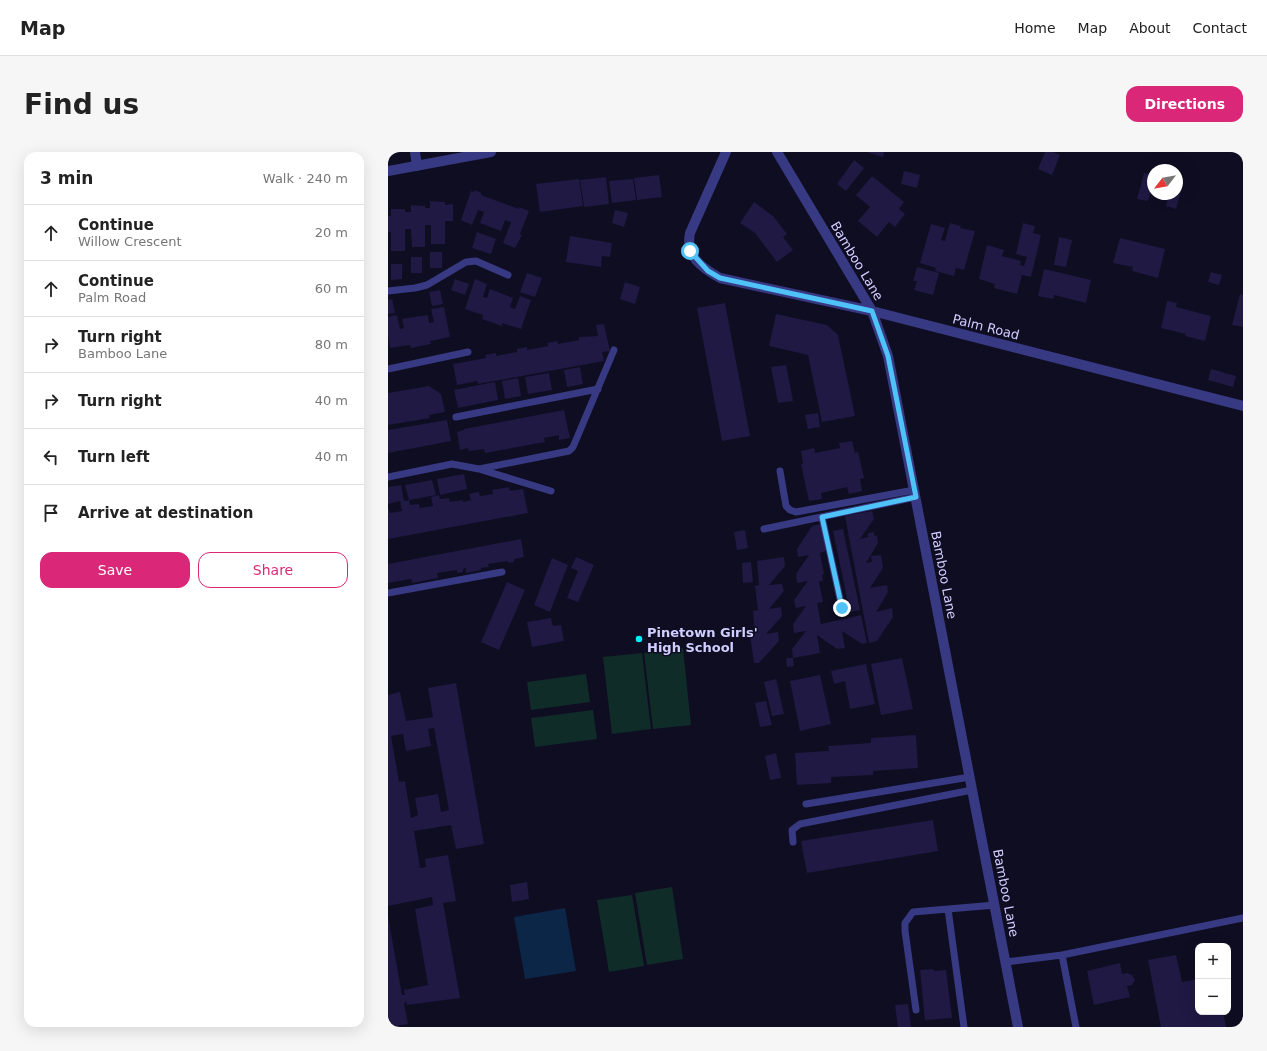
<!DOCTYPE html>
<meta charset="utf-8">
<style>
body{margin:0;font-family:"DejaVu Sans",sans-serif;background:#f6f6f6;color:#222}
.controls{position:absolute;right:12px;bottom:12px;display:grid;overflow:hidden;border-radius:8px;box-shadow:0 4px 16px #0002}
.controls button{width:36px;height:36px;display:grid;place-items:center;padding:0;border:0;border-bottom:1px solid #e0e0e0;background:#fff;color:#222;font:20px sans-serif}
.compass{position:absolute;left:759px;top:12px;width:36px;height:36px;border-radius:50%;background:#fff;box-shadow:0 4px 16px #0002;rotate:239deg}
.stop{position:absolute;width:12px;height:12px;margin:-9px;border:3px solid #4fc3f7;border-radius:50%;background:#fff}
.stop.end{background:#4fc3f7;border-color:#fff;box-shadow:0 1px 4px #0008}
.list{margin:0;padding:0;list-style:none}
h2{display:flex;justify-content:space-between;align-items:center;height:52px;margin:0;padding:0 16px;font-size:17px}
h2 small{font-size:13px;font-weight:400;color:#767676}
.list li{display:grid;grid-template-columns:26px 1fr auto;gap:12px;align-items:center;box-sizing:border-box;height:56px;padding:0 16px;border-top:1px solid #e0e0e0}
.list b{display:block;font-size:15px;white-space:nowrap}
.list p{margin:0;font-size:13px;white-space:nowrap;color:#767676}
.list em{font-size:13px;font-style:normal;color:#767676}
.actions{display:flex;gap:8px;padding:12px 16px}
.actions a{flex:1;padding:9px 0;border:1px solid #db2777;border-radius:12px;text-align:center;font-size:14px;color:#db2777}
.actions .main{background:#db2777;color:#fff}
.icon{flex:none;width:22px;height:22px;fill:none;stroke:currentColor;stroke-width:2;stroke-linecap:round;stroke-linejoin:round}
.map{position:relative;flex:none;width:855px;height:875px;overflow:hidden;border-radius:12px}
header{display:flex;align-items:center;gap:24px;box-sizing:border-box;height:56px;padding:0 20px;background:#fff;border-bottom:1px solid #e0e0e0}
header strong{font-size:19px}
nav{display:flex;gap:22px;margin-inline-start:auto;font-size:14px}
.intro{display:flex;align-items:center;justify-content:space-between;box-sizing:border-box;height:96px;padding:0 24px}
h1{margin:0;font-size:28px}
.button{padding:10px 18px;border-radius:12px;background:#db2777;color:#fff;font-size:14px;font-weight:700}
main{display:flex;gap:24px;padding:0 24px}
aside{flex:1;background:#fff;border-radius:12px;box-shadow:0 4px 16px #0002}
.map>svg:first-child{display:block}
</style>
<header>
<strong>Map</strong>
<nav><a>Home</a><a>Map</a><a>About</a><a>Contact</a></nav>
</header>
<div class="intro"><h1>Find us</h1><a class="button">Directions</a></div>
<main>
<aside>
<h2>3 min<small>Walk · 240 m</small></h2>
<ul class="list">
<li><svg class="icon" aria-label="ahead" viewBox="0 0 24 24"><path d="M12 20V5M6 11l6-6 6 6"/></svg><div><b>Continue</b><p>Willow Crescent</p></div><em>20 m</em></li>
<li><svg class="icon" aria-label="ahead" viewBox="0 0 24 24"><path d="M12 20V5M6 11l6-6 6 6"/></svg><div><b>Continue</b><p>Palm Road</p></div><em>60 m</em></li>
<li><svg class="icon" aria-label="right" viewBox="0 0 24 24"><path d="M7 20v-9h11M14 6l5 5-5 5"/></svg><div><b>Turn right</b><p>Bamboo Lane</p></div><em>80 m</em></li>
<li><svg class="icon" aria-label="right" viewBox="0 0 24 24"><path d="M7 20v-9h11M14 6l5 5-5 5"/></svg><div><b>Turn right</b></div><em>40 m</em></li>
<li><svg class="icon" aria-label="left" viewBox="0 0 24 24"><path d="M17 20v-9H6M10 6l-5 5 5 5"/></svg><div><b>Turn left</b></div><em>40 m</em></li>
<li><svg class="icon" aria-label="arrive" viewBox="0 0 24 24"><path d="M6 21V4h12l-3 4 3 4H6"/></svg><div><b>Arrive at destination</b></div></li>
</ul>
<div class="actions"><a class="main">Save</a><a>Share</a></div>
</aside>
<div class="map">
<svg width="855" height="875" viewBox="0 0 855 875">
<rect width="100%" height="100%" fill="#0f0d22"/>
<path fill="#102c29" d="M295,496L303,573L265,577L256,501Z
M254,501L263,577L224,582L215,505Z
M198,522L202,550L143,558L139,530Z
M205,558L209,587L147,595L143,566Z
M284,735L295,807L259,813L247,741Z
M244,743L256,814L221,820L209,748Z"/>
<path fill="#0c2647" d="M177,756L188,819L137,827L126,765Z"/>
<path fill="#1f1943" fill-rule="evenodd" d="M479,0H496L495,5Z
M657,0H665L672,3L664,23L650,17Z
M466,8L476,16L458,39L449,32Z
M516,19L532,23L529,36L513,32Z
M756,21L765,23V34L760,49L749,47Z
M271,23L274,45L249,48L246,26Z
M484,24L516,50L511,57L517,62L507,75L501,70L489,85L470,69L482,55L468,43Z
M218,25L221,52L196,55L192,28Z
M191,27L195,54L152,60L148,32Z
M245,27L248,48L224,51L221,29Z
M789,30L795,31L788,57L778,54L781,42H789Z
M87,38L93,41V43L131,57V55L141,59L132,82L134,83L127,96L115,91L123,70L117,68L113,79L92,71L96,60L90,58L84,73L73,68L83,39L86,40Z
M42,49L57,50V53L65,52V69H57V92H43V73H37V95H24L23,77H17V99H3V80H0V64H3V57H17V60H23V53L37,54V56H42Z
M366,50L385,64L399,82L395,85L405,98L389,110L367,81L352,71Z
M227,58L240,61L236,75L224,71Z
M562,71L573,74L572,76L587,79L576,118L568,116L566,124L547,119L548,116L532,111L543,72L557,76L553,88L557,89Z
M635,71L647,74L645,81L653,83L643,125L634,123L629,142L606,136L607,132L591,127L599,93L616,98L614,104L633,109L632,113L636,114L639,105L628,102Z
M89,80L108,87L103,102L84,96Z
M182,84L224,91L222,105L214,104L213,115L178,110Z
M671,85L684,88L678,115L666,113Z
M732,86L777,97L770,126L744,119L745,115L725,111Z
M42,100H54V116H42Z
M23,105H34V121H23Z
M3,112H14V127L3,128Z
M529,115L551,121L545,143L526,138L529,129H525Z
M656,117L703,128L698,151L666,143L665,147L650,144Z
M823,120L834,123L831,133L820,130Z
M139,121L154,126L147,145L132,140Z
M67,127L81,132L77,143L63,138Z
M87,127L99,132L95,145L99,146L102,137L125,146L122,155L127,157L132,144L143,148L133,177L114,171V174L94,167L95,163L77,157Z
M237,130L252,135L247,152L232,147Z
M52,138L55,152L44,154L41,140Z
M852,142L855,143V175L844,173Z
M4,147L7,161L0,162V148Z
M779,149L789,151L788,155L823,164L817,189L797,184L798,182L773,176Z
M337,151L362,284L334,289L309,156Z
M56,155L62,185L42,189L43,192L23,196L22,193L2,196L0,183V165L9,163L12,177L16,176L14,167L26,165L40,163L41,171L46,170L43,157Z
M388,162L439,173L450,183L467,264L434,270L420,203L381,194Z
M216,172L222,199L214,200L216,209L90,232L89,229L69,233L65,212L98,206L97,203L108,201V204L129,200V197L139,195V198L160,194V191L169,189L170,192L191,188V185L210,184L208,173Z
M398,213L405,249L390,251L383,215Z
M192,215L195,232L179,235L176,218Z
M823,217L848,224L845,235L820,228Z
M161,221L164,238L140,242L137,225Z
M130,226L133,244L117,247L114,229Z
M107,230L110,248L70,256L66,238Z
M41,234L53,242L57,260L41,263L42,266L0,273V241Z
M176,258L182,286L171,288V283L156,286L157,290L97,301L96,297L81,299L80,296L72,298L69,280L76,278V277Z
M430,261L432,275L420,277L417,263Z
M59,268L63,289L0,301V278Z
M464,289L467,301L470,300L476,326L472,327L474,339L461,342L459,335L433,341L434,347L421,349L413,312H415L413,299L426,296L427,301L452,296L451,291Z
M76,322L79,337L52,343L49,327Z
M44,328L48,343L21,348L17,333Z
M13,333L16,349L21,348L22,353L31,352L32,356L45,354L43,345L51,343L52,347L61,346L62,350L75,348V350L83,348L81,342L91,340L92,344L105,342L104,338L121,335L122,339L135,337L140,361L0,387V356L2,361L14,359L12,349L0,352V335Z
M484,359L486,367L472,387L480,385V381L486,380V384L489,383L490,391L478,411L484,410L483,404L493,403L495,416L482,436L499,433L500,440L488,460L504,456L505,465L489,489L481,491L457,364Z
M433,372L438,399L432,401L436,422L434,423L435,429H431L435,450L429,451L433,472L473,463L479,491L474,492L454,479L457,496L449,497L429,483L432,501L405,506L404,497L418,479L406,481L405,472L418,454L408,456L406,448L420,429L409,431L408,422L421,403L410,405L409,397L424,374Z
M455,377L472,458L462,460L445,379Z
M357,378L360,396L349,398L346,380Z
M133,387L136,405L126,407V410L120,411V409L100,412L101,415L93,416V418L78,421V416L75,417V420L69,421V418L49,421L50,426L24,431L23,427L0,431V412Z
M188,405L206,413L190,450L179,446L190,419L183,416Z
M396,405L397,414L381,433L394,432L396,439L381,457L393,455L394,464L378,482L390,480L391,489L371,511H366L362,483H367L365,459L370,458L367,434L371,433L369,409Z
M164,406L180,413L162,460L146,453Z
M363,410L365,430L355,431L354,411Z
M119,430L137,438L111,498L93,490Z
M163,466L165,474L173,473L176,489L144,495L139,470Z
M398,506H405L406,514L399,515Z
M514,506L525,557L493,563L483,512Z
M478,512L487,552L462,557L457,529L446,532L443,519Z
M432,523L443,572L412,579L402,529Z
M388,527L396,562L384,564L376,530Z
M68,531L96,692L68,697L63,673L26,679L32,716L38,715L37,707L60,703L68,749L55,751L72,846L19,853L18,850L16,851L20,872L0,875V764L14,843H17L16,838L40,833L27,757L45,753L44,745L0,754V543L12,540L18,569L45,565L40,536ZM46,576L61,658L53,660L50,642L27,646L30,663L23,666L17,629L11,630L3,584L15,582L18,599L43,594L40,577Z
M378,549L384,573L372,575L367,551Z
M528,583L530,616L485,619V623L443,625V631L409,633L407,601L441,599L440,594L483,591V586Z
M388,601L393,626L382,628L377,604Z
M545,668L550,699L419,721L413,689Z
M139,730L141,747L124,750L122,733Z
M788,803L794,830L810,827V860H835L838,875H773L760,808Z
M732,811L734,822L739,821L744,823L747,828L744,833L739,834L742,845L706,853L699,819Z
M545,817L546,819L558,818L564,866L537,868L532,818Z
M520,852L523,875H510L507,853Z"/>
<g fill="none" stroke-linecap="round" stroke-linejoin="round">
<path stroke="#373982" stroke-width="7" d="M0,139L27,136L39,133L78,110L88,109L120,123
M0,217L80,200
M68,265L210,237
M91,317L181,299L185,295L226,198
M392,319L398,354L402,358L408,360L526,338
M0,325L64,312L91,317L163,339
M434,365L454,456
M376,377L528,345
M0,441L114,420
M418,652L582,625
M405,690L404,678L412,672L584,638
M560,757L576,875
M674,803L688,875
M618,810L674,803L855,766
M528,858L517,779V771L525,760L607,753"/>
<path stroke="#373982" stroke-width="10" d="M27,0L29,14
M338,0L302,81C297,104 314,116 332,126L484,159L855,254
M389,0L484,159L500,204L630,875
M0,19L103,0"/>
</g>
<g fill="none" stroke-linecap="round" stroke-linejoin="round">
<path stroke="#4fc3f7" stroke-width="5" d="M302,99L320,119L332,126L484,159L500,204L528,345L434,365L454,456"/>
</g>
<circle fill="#00f0f9" stroke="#0f0d22" stroke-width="1.5" cx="251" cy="487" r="4"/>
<g text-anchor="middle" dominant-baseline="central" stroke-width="3" stroke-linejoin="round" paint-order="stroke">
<g font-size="13" fill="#d0ceff" stroke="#0f0d22">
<text transform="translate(469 109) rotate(59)">Bamboo Lane</text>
<text transform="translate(598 175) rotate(14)">Palm Road</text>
<text transform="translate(556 423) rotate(79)">Bamboo Lane</text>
<text transform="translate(618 741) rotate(79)">Bamboo Lane</text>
</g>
<g font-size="13" font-weight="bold" fill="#d0ceff" stroke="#0f0d22" text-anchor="start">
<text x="259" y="480">Pinetown Girls'<tspan x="259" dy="15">High School</tspan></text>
</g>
</g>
</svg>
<div class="controls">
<button>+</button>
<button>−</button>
</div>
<svg class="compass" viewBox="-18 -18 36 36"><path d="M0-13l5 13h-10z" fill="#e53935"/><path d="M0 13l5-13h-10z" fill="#767676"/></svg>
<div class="stop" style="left:302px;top:99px"></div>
<div class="stop end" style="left:454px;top:456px"></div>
</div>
</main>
